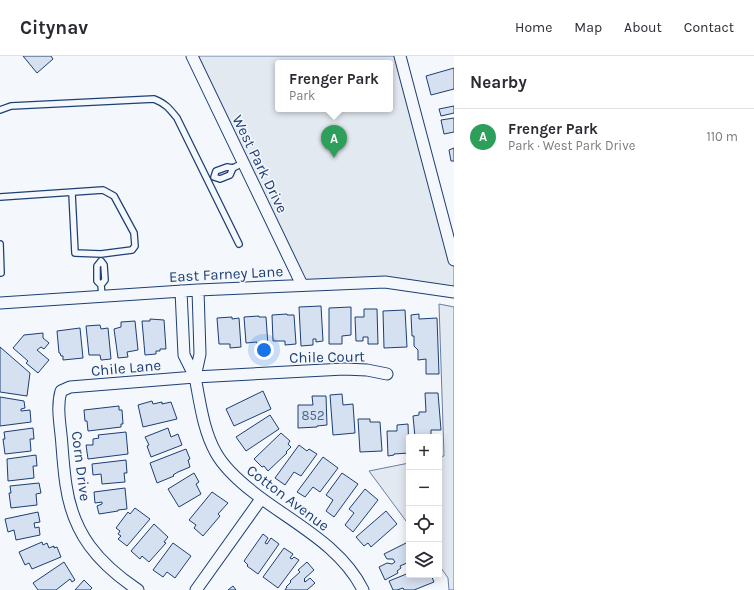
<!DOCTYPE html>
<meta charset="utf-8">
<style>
body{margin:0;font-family:Karla,sans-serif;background:#f7f7f7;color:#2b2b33}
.controls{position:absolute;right:12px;bottom:12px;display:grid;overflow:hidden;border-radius:4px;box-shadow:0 2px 10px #0003}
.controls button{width:36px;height:36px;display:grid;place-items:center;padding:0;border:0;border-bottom:1px solid #e1e1e2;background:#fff;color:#2b2b33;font:20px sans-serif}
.you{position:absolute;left:264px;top:294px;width:14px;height:14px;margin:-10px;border:3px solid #fff;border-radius:50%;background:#1a73e8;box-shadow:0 0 0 6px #1a73e833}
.badge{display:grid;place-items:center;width:26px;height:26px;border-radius:50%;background:#c62828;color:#fff;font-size:13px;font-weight:700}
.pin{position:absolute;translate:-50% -33px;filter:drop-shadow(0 1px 2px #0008)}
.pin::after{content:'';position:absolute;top:21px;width:14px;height:12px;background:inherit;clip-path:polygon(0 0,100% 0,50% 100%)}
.popup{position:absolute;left:275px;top:4px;width:118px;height:52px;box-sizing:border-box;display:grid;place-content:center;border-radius:4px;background:#fff;filter:drop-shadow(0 1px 3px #0005);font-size:13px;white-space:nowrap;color:#7c7c81}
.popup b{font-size:15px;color:#2b2b33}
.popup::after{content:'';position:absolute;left:50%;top:100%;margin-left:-8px;border:8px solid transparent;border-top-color:#fff}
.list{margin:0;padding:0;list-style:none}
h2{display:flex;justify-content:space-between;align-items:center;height:52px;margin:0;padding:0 16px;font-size:17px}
h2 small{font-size:13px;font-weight:400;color:#7c7c81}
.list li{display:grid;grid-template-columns:26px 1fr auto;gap:12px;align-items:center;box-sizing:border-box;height:56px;padding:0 16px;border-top:1px solid #e1e1e2}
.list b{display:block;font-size:15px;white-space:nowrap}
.list p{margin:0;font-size:13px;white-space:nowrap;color:#7c7c81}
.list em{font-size:13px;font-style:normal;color:#7c7c81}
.icon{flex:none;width:22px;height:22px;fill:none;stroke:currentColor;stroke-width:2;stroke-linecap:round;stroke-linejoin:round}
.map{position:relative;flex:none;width:454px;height:534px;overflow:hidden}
header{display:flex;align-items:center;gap:24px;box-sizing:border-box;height:56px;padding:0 20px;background:#fff;border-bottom:1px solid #e1e1e2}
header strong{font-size:19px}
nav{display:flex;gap:22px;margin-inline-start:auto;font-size:14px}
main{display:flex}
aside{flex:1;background:#fff}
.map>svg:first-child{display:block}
</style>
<header>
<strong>Citynav</strong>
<nav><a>Home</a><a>Map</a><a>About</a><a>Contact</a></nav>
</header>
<main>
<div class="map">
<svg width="454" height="534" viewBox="0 0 454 534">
<rect width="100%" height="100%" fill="#f4f7fb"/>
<path fill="#e3e9f0" stroke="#687fa3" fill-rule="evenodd" d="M193,0H401L454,203V236L385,226L302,229ZM278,7H390V53H278Z
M439,248L454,251V534H449L448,522L439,509V401L444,400Z
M409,407V469L369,415Z"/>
<path fill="#d5e0f0" stroke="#1d3f73" d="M23,0H51L53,3L37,17Z
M454,12V33L431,39L426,20Z
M454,50V57L441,60L439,53Z
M454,62V76L444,78L441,64Z
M454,92V105H451L449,94Z
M321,250L323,285L316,286V283H313V289L301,290L299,251Z
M351,251V279L342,280V288H329V252Z
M364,253H377L378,288H368V281H363V285H356L355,261H364Z
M405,254L407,291L384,292L383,255Z
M287,258V259H294L296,288L285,289V285H273L272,259Z
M419,258V263L437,262L439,318H426V303L418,304V294L414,290V280H412L411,259Z
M259,260V261H266L268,290H257V286L246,287L244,261Z
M232,261V263L239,262L241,291L230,292V288H219L217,262Z
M150,263L164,264L166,293H160V295H156V298L145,299L142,265H150Z
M135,265L138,294L127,296L128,301L118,302L114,273L121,271V266Z
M100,269L101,273L108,272L111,303L101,304L100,299H89L86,270Z
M80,272L83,302L63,304V300H61L60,297H59L57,275Z
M43,277V282L49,287L44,293L41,291L37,294L49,304L38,317L26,307L28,305L13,292L24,279Z
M0,291L30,317L27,340L0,336Z
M263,335L271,353L234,370L226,353Z
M425,337H438L441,374H431V381H415L413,360L419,359V356H426Z
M342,338L343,349L353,348L355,377L333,379L330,339Z
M312,340H326L327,369L317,370V371L298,372V349H313Z
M0,341L24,345L25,352L21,353V355L30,354L31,366L0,370Z
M152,345L153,348L162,346V348L171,346L177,363L143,371L138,349Z
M119,350V354H122L123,368H121V371L88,375L87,365H85L84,354Z
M270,359L279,373L246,395L236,381Z
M358,363H370V366H380L382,395L360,396Z
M408,368L409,397L394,398V399L388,400L387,375H397V369Z
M33,372L34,383H30L31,395L5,398L3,383H5L4,376Z
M168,372L171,381L178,378L182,389L151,401L147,390L149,389L145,381Z
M126,376L128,398L88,403L86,389H93V383L99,382L98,379Z
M281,377L290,385L288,388L291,391L286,396L287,397L268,415L264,410L262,411L254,403Z
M299,389L307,395L309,393L317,398L301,420L294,416L285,429L275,422Z
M186,393L190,403L188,404L190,411L178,416L173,419L174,420L157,427L150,407Z
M36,399L37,410H33L34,422L8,425L7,403Z
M323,401L338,412L320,436L313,431L305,441L297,436Z
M126,404L127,417H124L125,426L102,428L101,418L93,419L92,408Z
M194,417L199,426L196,428L201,438L179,451L168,433Z
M342,417L358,428L334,461L326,455L333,444L326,439Z
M39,427L41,437L36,438L37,449L11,452L9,437H11L10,430Z
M125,432L127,453L118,454V455L99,458L97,450L102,448V446L95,447L94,436Z
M365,433L378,444L353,476L345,469L354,457L349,453Z
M212,436L228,447L218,458L220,460L203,480L194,472L196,469L189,464Z
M135,452L150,463L127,490L118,483L121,480L118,478L120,475L116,472L128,456L130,458Z
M386,455L397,468L371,491L368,487L364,490L356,481Z
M38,456L40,466L34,467L35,472L39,471L40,479L16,484L14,474L8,476L5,463Z
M154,468L168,481L164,486L166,487L149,506L142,500L140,503L131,495Z
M263,478L268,482L265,487L267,488L271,482L279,488L258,518L247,510L248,509L244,505Z
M42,486L43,489L47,487L49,492L54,490V492L57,491L61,501L32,513L29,507L25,509L19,496Z
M408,486L409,506L400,510L401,512L397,515L398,517L385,524L379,511L387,507L392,508L395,506L393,503H387L384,498Z
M173,487L191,500L175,522L167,516L163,521L153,514Z
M284,492L293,498L290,502L292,503L294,501L299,504L278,532L263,521Z
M64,506L75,524L72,526L70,523L56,534H38L33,527Z
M307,506L314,514L304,523L305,524L304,525L305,526L310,522L315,527L307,534H285L287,531H286L291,526L290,525L300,516L298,514Z
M409,517V519H431L434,526L414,534H404L403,532L397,534H393L389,525Z
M84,524L92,532L90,534H75Z
M233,530L236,534H228Z"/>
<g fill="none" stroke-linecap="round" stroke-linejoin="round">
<g stroke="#1d3f73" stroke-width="8">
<path id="service" d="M0,54L11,50L154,43C166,48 169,52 177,62L239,188
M233,112L230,119L220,123L214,121L216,115L227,111L233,112L243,107
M0,141L103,134L114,140L134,177L135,190L132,194L101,198L75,197L72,137
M0,188L1,217
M101,229L97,225V210L101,205L104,209L105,224L101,229L102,240"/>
</g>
<g stroke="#1d3f73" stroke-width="13">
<path id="minor" d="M192,0L302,229
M400,0L454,204
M181,235L184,299L195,321L200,298L198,234
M0,247L198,234L385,226L454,236
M195,321C200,346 203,374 216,397C225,413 239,425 253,436C291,466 341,489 363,534
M138,534C98,507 73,478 66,429C64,416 63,403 62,390C61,372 56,352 61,335L70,331L195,321L344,313L367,314L387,318
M196,534L261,443"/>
</g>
<use href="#service" stroke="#f4f7fb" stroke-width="5.5"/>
<use href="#minor" stroke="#f4f7fb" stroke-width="11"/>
</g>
<g text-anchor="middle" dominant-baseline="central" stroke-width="3" stroke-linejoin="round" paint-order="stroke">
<g font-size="13" fill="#4b6792">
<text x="313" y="359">852</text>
</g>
<g font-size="15" fill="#1d3f73" stroke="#f4f7fb">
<text transform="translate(260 108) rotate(64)">West Park Drive</text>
<text transform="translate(226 218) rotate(-3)">East Farney Lane</text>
<text transform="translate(327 301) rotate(-1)">Chile Court</text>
<text transform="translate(126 312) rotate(-5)">Chile Lane</text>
<text transform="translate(81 410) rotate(83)">Corn Drive</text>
<text transform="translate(288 442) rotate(37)">Cotton Avenue</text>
</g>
</g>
</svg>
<div class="controls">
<button>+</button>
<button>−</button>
<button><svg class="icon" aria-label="locate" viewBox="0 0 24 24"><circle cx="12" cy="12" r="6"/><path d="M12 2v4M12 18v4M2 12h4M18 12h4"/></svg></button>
<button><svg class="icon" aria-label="layers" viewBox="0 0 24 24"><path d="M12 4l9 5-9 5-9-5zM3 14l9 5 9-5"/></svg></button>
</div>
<div class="you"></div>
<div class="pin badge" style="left:334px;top:102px;background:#2e9e5b">A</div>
<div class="popup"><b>Frenger Park</b>Park</div>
</div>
<aside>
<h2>Nearby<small></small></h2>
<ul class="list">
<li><span class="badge" style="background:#2e9e5b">A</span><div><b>Frenger Park</b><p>Park · West Park Drive</p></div><em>110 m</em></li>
</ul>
</aside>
</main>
